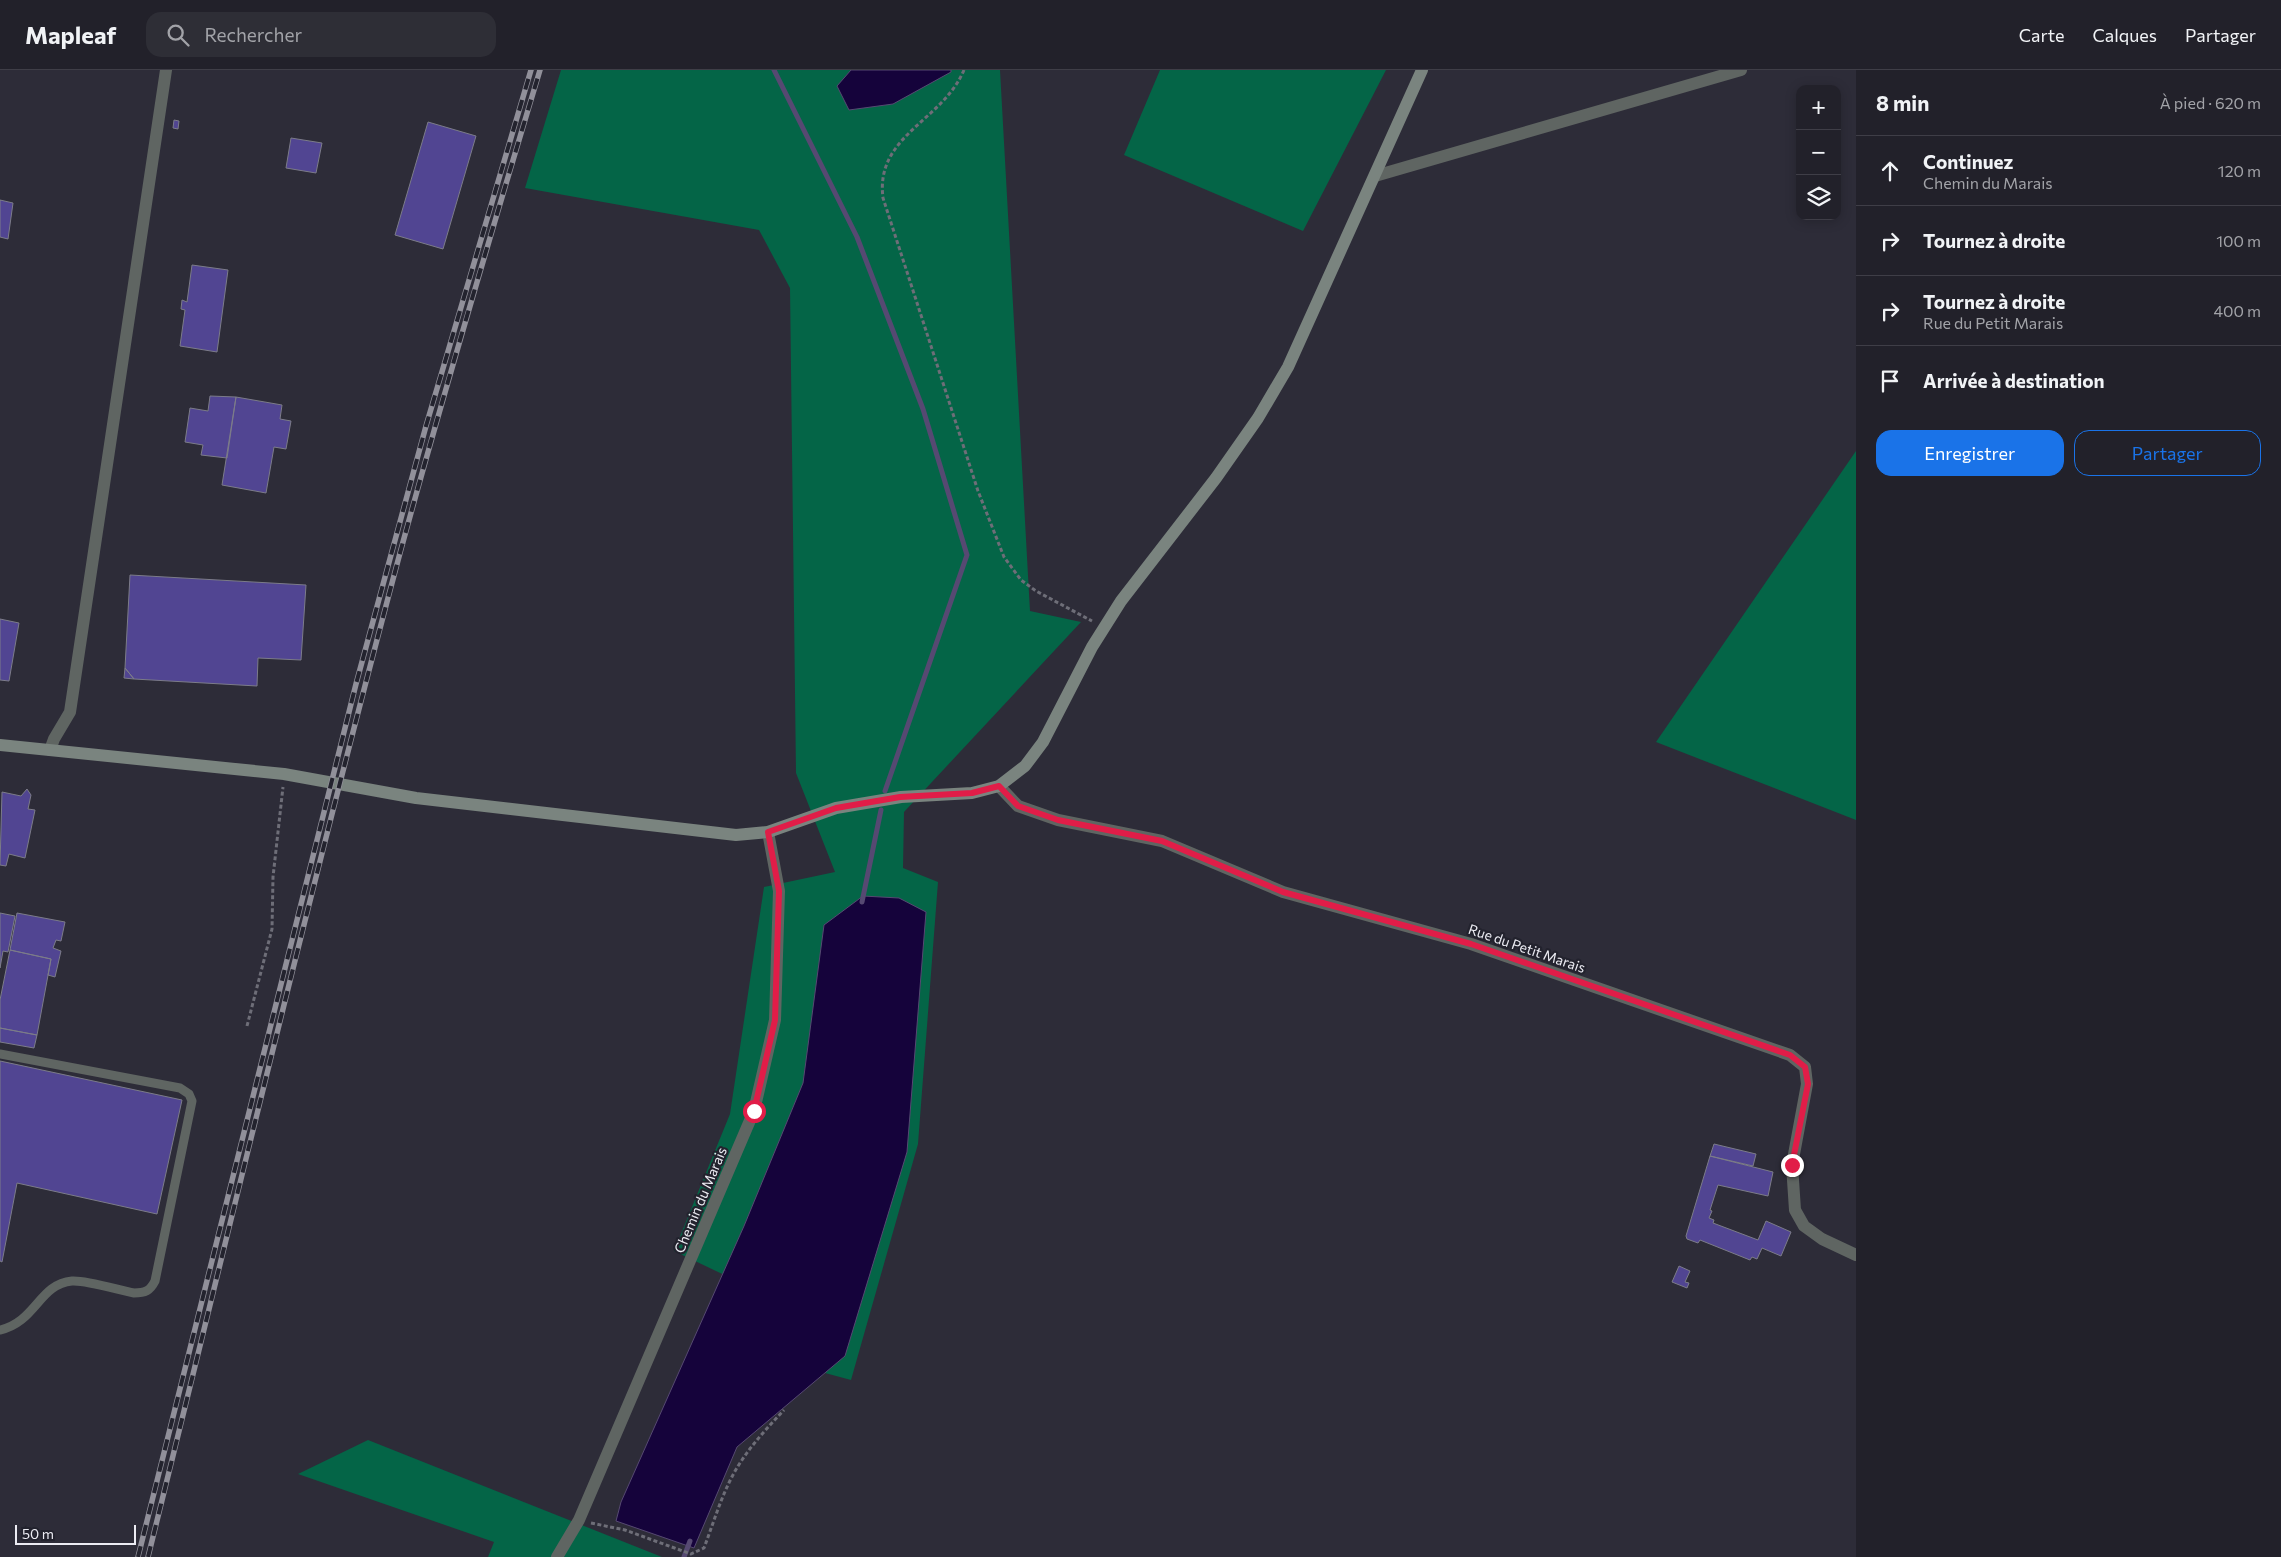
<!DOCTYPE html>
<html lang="fr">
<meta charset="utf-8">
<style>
body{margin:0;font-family:Commissioner,sans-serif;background:#2e2e36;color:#f1f3f6}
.controls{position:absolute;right:15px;top:15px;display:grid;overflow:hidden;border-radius:10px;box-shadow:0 2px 12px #0003}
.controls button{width:45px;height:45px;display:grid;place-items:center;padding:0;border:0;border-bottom:1px solid #3f3e47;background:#22212a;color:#f1f3f6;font:25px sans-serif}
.scale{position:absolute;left:15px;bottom:12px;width:121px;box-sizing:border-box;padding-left:5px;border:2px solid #ececf3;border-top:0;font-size:14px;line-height:18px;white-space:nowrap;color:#ececf3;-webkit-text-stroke:4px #23232e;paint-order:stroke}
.stop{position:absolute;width:15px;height:15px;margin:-11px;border:4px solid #e11d48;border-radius:50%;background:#fff}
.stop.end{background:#e11d48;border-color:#fff;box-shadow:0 1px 5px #0008}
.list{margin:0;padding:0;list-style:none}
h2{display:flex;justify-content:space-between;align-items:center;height:65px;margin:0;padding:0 20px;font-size:21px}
h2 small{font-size:16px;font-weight:400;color:#a2a3a8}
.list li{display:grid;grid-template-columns:32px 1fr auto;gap:15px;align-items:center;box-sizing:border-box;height:70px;padding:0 20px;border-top:1px solid #3f3e47}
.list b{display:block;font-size:19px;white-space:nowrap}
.list p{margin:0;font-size:16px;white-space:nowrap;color:#a2a3a8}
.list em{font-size:16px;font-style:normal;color:#a2a3a8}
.actions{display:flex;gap:10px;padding:15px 20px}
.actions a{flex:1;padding:11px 0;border:1px solid #1a73e8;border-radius:15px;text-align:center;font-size:18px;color:#1a73e8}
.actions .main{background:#1a73e8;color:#fff}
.icon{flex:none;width:28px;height:28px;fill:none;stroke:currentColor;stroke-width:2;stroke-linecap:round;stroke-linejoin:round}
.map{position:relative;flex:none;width:1856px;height:1487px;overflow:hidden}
header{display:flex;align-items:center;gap:30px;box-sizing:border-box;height:70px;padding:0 25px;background:#22212a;border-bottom:1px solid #3f3e47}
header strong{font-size:24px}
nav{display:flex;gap:28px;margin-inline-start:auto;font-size:18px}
.search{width:350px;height:45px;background:#2e2e36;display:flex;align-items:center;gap:12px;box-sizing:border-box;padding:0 18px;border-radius:15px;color:#a2a3a8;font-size:19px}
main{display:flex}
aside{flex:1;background:#22212a}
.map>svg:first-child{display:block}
</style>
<header>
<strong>Mapleaf</strong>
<div class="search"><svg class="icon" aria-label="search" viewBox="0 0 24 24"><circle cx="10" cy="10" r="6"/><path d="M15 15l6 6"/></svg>Rechercher</div>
<nav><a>Carte</a><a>Calques</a><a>Partager</a></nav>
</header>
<main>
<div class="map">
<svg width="1856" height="1487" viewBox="0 0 1856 1487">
<rect width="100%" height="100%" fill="#2d2c38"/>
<path fill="#046547" d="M561,0H1000L1030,541L1081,552L904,742L903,798L938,812L918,1074L851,1310L747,1282L758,1221L674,1181L730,1044L764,817L835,802L796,703L790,218L759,160L525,118Z
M1160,0H1386L1303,161L1124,85Z
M1856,381V750L1656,672Z
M368,1370L662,1487H488L494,1472L298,1404Z"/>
<path fill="#15033b" stroke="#564972" d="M851,0H951V2L893,34L849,40L837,16Z
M863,826L899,828L926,842L907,1082L845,1286L737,1377L694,1478L616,1451L621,1432L744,1156L803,1013L824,855Z"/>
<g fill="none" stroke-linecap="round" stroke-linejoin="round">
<path stroke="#564972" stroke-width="5" d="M774,0L857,167L923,339L967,485L885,721
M862,832L881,740
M684,1487L690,1471"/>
</g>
<path fill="#514592" stroke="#7c7c89" d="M174,50L179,51L178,59L173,58Z
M428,52L476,66L443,179L395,165Z
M291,68L322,73L316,103L286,98Z
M0,130L13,133L8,169L0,167Z
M192,195L228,200L217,282L180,276L185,240L181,239L182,230L187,232Z
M210,326L236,327L227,388L201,385L203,375L185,372L190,338L208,341Z
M236,327L282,335L280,349L291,351L286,379L274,377L266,423L222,415Z
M130,505L306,515L301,590L258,588L257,616L134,609L125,598Z
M0,549L19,553L9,611L0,610Z
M125,598L134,609L124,608Z
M27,719L31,725L28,739L35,740L25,788L9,784L6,796L0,795L2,722L21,726Z
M0,843L15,846L8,882L3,881L0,898Z
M17,843L65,852L61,871L56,870L53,878L61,881L55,907L48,905L51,889L10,880Z
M10,880L51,889L37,965L0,958V930Z
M0,958L37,965L34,978L0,972Z
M0,991L182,1030L157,1144L17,1113L2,1192L0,1191Z
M1714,1074L1756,1084L1753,1096L1710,1086Z
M1710,1086L1773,1102L1768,1126L1718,1115L1710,1140L1712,1141L1709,1148L1714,1150L1713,1153L1758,1170L1766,1151L1791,1162L1781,1186L1762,1178L1757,1189L1752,1187L1750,1190L1700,1170L1698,1173L1687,1169L1686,1166Z
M1679,1196L1690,1201L1685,1212L1689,1213L1687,1218L1672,1212Z"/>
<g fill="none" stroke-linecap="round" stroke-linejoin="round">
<path stroke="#6e6e78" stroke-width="3" stroke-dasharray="4 2.5" stroke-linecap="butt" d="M964,0C942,52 875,65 883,128L978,421L1004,487L1021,510L1036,521L1092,551
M247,956L272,859L273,807L283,717
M591,1453L625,1460L691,1484L704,1478C715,1449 724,1416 742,1390C754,1372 769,1356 784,1340"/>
<path stroke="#5f6562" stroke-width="9" d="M0,984L180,1018L189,1024L192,1031L155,1211C150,1221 145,1223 134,1223C118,1220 87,1210 72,1211C39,1214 36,1252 0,1260"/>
<path stroke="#5f6562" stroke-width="12" d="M1375,106L1741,0
M50,680L54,669L70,642L166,0
M999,716L1018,736L1058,750L1162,771L1283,822L1471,874L1790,985L1805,997L1807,1014L1792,1095L1795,1140L1804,1156L1822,1169L1856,1185
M557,1487L579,1450L754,1041L775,950L779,821L768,762"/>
<path stroke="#7a847f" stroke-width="12" d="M0,675L284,704L416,728L736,765L768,762L836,738L901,727L972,723L999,716L1025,696L1043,672L1092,577L1121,531L1216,408L1258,348L1288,297L1422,0"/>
<g stroke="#91909a" stroke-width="5.5">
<path id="rail" d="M138,1487L356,614L426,356L531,0
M148,1487C231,1152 311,816 400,483C444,321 492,160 540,0"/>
</g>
<use href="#rail" stroke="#23232e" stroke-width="4" stroke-dasharray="11" stroke-linecap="butt"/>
</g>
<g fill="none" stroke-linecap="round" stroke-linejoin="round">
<path stroke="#e11d48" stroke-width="6" d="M754,1041L775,950L779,821L768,762L836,738L900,727L972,723L999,716L1018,736L1058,750L1162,771L1283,822L1471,874L1790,985L1805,997L1808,1014L1792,1095"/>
</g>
<g text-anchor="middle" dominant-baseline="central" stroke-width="4.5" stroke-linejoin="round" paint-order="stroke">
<g font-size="14" fill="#ececf3" stroke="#23232e">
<text transform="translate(1527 878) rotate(19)">Rue du Petit Marais</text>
<text transform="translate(700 1130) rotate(-67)">Chemin du Marais</text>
</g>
</g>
</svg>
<div class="controls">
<button>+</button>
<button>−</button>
<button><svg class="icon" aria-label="layers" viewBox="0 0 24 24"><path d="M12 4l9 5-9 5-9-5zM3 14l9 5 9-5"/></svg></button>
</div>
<div class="scale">50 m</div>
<div class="stop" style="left:754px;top:1041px"></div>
<div class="stop end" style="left:1792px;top:1095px"></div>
</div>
<aside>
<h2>8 min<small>À pied · 620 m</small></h2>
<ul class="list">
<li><svg class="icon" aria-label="ahead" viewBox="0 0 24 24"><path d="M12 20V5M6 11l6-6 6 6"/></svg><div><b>Continuez</b><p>Chemin du Marais</p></div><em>120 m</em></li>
<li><svg class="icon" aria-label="right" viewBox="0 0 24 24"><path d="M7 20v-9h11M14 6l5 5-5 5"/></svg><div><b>Tournez à droite</b></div><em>100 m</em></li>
<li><svg class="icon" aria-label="right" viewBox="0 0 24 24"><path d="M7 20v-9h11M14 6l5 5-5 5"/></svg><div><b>Tournez à droite</b><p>Rue du Petit Marais</p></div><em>400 m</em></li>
<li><svg class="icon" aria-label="arrive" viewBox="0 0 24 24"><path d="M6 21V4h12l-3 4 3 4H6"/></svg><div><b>Arrivée à destination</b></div></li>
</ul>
<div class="actions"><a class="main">Enregistrer</a><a>Partager</a></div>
</aside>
</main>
